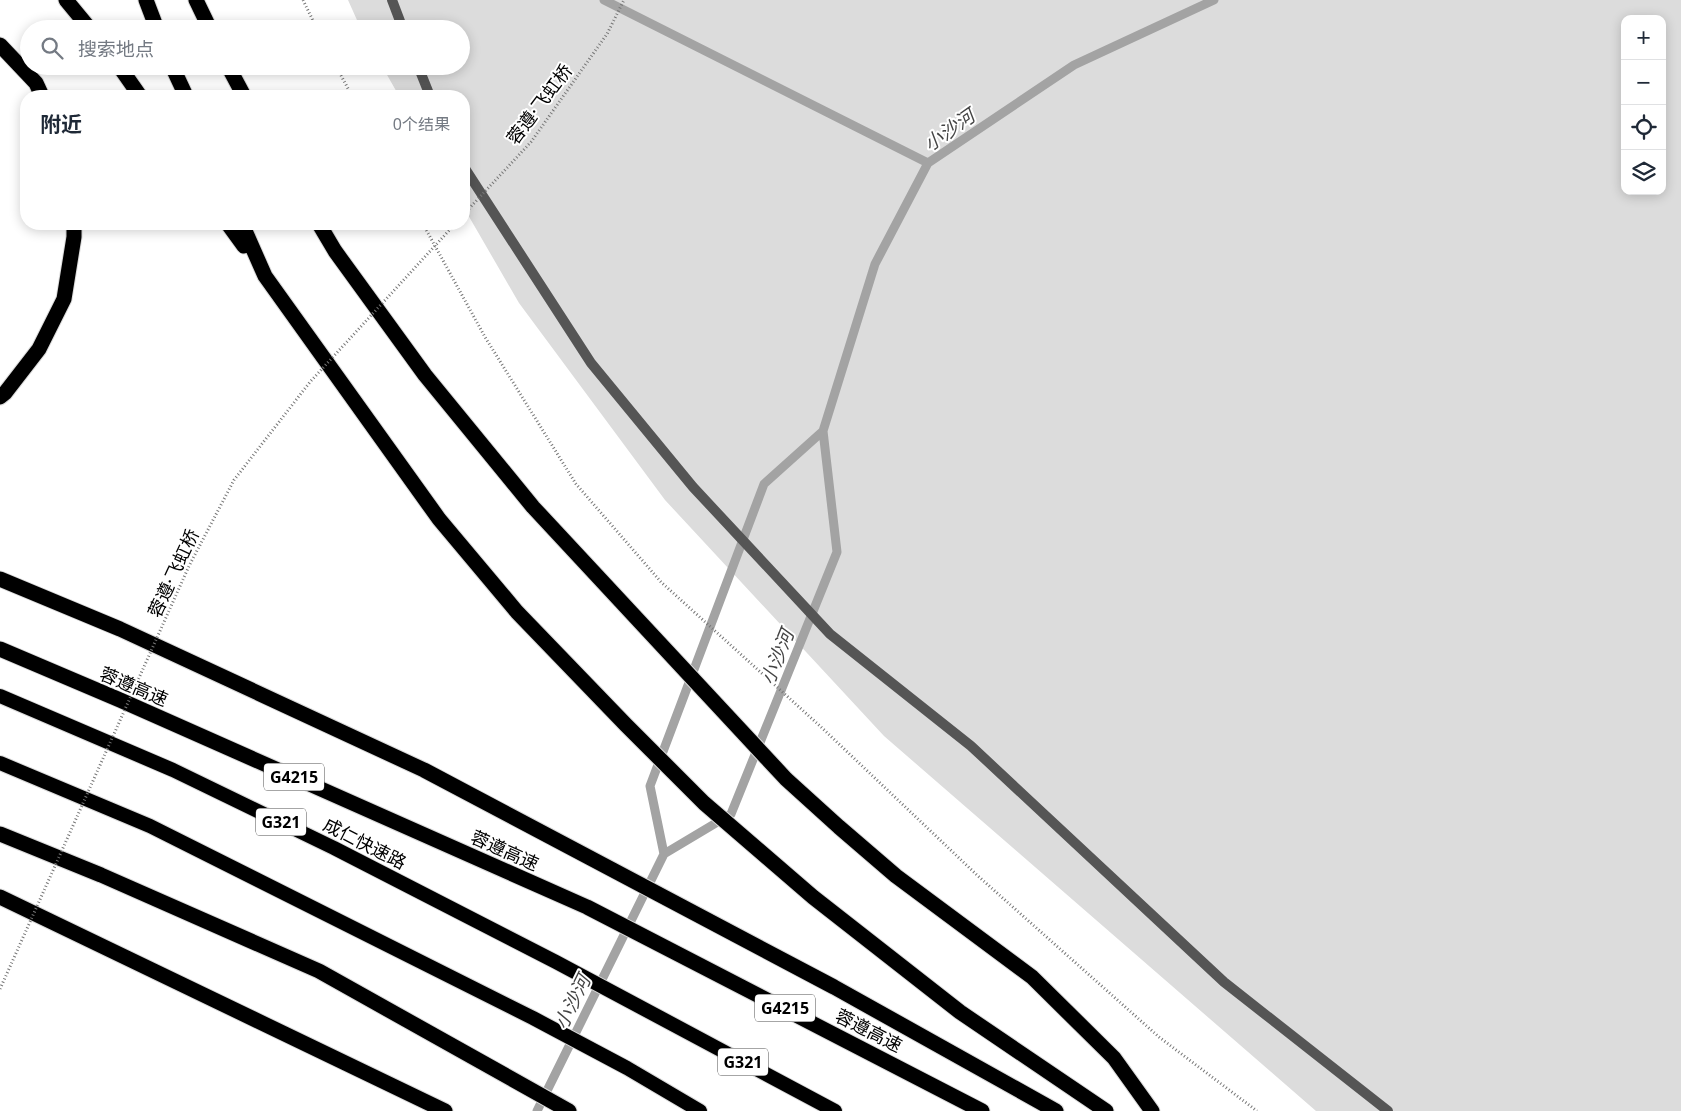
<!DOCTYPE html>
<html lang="zh">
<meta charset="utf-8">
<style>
body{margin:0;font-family:"Noto Sans","Noto Sans SC",sans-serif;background:#f6f6f7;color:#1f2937}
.controls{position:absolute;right:15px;top:15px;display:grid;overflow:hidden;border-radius:10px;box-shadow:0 2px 12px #0003}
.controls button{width:45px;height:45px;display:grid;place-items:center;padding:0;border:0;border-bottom:1px solid #e0e1e3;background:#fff;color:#1f2937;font:25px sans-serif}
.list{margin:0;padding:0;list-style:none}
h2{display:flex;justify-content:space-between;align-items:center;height:65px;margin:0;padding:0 20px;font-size:21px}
h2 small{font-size:16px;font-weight:400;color:#747a83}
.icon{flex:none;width:28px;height:28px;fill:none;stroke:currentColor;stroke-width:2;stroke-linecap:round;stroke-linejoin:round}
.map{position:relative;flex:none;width:1681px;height:1111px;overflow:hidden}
.search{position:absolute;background:#fff;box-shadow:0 2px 12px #0003;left:20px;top:20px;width:450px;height:55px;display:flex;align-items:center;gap:12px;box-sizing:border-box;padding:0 18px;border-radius:28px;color:#747a83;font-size:19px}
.panel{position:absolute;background:#fff;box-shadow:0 2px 12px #0003;left:20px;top:90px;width:450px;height:140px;border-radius:20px}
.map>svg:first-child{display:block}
</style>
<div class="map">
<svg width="1681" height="1111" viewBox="0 0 1681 1111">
<rect width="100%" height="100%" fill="#fff"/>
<path fill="#dcdcdc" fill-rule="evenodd" d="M348,0H1681V1111H1316L884,736L665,500L519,303L464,208V96H399L382,66H461V29H361ZM1625,19H1662V191H1625Z"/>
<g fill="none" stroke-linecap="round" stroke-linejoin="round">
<path stroke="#a3a3a3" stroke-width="9" d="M604,0L928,163
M664,854L650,786L764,484L823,431
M537,1111L664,854L731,814L837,552L823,431L875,264L928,163L1074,65L1214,0"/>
<g stroke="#dbdbdb" stroke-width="16">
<path id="trunk" d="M0,696L173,770L334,848L556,962L835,1111
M0,763L150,826L533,1018L627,1068L700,1111"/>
</g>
<g stroke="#dbdbdb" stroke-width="17">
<path id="motorway" d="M66,0L90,29
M146,0L157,29
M196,0L210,29
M0,45L36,83L42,96
M119,66L140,96
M172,66L186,96
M228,66L244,96
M228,224L244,246
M242,224L265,276L439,519L517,612L626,725L704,803L813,897L960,1012L1106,1111
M319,224L335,251L425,375L533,507L786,779L839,827L896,876L1032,977L1114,1058L1152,1111
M0,397L5,393L39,349L64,299L74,237V224
M0,579L120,629L424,770L834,987L1056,1111
M0,649L120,700L587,907L982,1111
M0,834L101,875L319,971L569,1111
M0,897L445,1111"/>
</g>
<path stroke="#777" stroke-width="3" stroke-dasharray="1 2.5" stroke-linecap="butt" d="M303,0L317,29
M336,66L352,96
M423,224L485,337L576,484L661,582L820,726L978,876L1159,1037L1257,1111"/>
<path stroke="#555" stroke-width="10" d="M392,0L403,29
M418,66L430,96
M464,167L591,363L693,487L830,634L971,746L1224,982L1388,1111"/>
<use href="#trunk" stroke="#000" stroke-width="14"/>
<use href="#motorway" stroke="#000" stroke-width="15"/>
<path stroke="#777" stroke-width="3" stroke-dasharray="1 2.5" stroke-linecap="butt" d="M464,214L531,142L607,34L624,0
M0,989L189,566L234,480L310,382L455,224"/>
</g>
<g text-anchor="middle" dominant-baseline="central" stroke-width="4" stroke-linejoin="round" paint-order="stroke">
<g fill="#fff" stroke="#4c4c4c" stroke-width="1">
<rect x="264" y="763.5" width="60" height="27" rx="4"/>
<rect x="256" y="808.5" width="50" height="27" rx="4"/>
<rect x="755" y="994.5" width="60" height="27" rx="4"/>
<rect x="718" y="1048.5" width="50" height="27" rx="4"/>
</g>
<g font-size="16" font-weight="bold" fill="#000">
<text x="294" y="777">G4215</text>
<text x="281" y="822">G321</text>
<text x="785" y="1008">G4215</text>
<text x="743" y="1062">G321</text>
</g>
<g font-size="18" fill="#000" stroke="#fff">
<text transform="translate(539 104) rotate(-53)">蓉遵·飞虹桥</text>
<text transform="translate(173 573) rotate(-65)">蓉遵·飞虹桥</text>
<text transform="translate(134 686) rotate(23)">蓉遵高速</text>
<text transform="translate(365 843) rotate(27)">成仁快速路</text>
<text transform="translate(505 850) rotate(24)">蓉遵高速</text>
<text transform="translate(869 1030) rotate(27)">蓉遵高速</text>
</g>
<g font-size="19" font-style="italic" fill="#444" stroke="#fff">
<text transform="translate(949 130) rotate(-35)">小沙河</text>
<text transform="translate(777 657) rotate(-68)">小沙河</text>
<text transform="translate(572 1002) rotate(-64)">小沙河</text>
</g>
</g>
</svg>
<div class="controls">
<button>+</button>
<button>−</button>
<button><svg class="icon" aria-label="locate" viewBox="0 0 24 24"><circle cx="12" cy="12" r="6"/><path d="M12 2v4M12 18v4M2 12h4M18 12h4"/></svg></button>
<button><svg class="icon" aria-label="layers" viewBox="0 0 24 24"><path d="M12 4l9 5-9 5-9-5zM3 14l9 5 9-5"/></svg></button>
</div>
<div class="search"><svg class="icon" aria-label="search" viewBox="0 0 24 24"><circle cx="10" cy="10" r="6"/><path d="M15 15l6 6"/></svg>搜索地点</div>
<section class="panel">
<h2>附近<small>0个结果</small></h2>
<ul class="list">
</ul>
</section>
</div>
